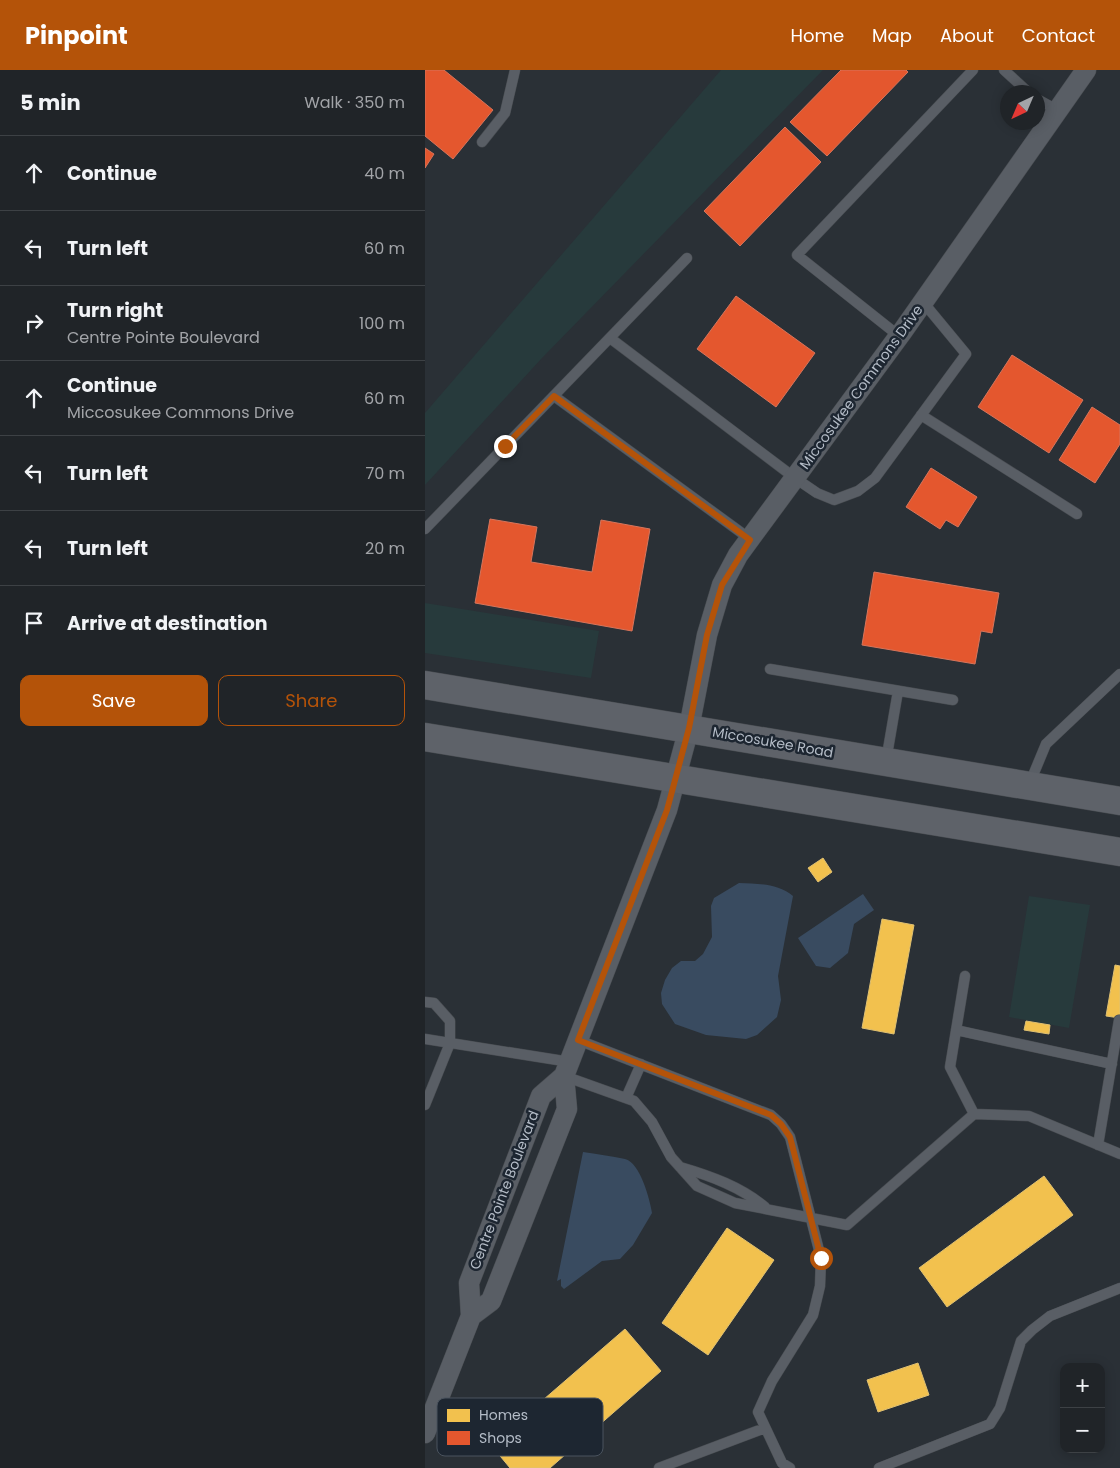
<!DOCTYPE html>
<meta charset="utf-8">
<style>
body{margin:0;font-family:Poppins,sans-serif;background:#282c30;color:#f1f3f6}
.controls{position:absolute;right:15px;bottom:15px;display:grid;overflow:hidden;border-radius:10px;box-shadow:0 2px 12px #0003}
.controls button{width:45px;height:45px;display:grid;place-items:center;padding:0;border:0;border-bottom:1px solid #3d4145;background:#202428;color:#f1f3f6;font:25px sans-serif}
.compass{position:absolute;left:575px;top:15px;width:45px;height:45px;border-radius:50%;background:#202428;box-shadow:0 2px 12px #0003;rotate:224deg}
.stop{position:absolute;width:15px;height:15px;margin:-11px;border:4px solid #b45309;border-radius:50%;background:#fff}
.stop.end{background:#b45309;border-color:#fff;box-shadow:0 1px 5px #0008}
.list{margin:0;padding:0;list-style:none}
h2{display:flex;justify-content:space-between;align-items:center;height:65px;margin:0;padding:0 20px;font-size:21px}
h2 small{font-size:16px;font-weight:400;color:#a2a4a8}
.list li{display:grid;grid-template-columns:32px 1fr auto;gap:15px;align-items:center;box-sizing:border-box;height:75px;padding:0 20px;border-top:1px solid #3d4145}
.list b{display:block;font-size:19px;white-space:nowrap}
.list p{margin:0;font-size:16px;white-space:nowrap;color:#a2a4a8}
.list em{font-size:16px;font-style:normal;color:#a2a4a8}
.actions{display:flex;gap:10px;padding:15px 20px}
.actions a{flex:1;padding:11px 0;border:1px solid #b45309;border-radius:10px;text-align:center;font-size:18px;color:#b45309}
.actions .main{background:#b45309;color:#fff}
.icon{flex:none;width:28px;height:28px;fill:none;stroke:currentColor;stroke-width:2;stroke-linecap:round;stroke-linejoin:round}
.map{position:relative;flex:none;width:695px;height:1398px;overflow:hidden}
header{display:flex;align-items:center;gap:30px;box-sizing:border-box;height:70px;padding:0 25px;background:#b45309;color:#fff}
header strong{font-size:24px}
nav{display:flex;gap:28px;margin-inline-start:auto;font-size:18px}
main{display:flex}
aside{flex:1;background:#202428}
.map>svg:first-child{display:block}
</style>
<header>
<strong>Pinpoint</strong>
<nav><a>Home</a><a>Map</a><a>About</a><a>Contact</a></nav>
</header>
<main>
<aside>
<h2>5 min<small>Walk · 350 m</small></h2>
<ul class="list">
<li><svg class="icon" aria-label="ahead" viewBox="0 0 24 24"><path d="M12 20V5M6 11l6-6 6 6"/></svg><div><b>Continue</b></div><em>40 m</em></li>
<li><svg class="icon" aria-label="left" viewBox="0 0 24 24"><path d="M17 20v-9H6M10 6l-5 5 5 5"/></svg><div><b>Turn left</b></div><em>60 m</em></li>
<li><svg class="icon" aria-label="right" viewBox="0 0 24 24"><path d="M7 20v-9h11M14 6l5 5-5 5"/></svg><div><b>Turn right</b><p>Centre Pointe Boulevard</p></div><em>100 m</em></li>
<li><svg class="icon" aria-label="ahead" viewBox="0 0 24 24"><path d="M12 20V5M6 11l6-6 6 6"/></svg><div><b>Continue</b><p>Miccosukee Commons Drive</p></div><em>60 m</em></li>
<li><svg class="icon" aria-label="left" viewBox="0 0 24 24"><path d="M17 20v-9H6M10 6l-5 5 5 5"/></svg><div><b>Turn left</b></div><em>70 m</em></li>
<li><svg class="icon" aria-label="left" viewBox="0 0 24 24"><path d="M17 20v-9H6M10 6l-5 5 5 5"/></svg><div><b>Turn left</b></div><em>20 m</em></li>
<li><svg class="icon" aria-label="arrive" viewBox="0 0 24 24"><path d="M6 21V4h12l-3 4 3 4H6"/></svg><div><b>Arrive at destination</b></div></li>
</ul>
<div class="actions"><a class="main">Save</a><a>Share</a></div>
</aside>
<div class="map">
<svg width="695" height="1398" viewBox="0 0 695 1398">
<rect width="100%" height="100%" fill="#2a3036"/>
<path fill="#273a3c" d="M296,0H398L117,288L0,415V343Z
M0,533L174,561L166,608L0,583Z
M604,826L665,835L644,958L584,947Z"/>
<path fill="#394b60" d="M314,813C332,814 352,813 368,826L353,906L356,930L352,947L332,965L321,969L281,965L250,954L237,934L236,923L240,910L247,898L256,891H270L278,884L287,867L286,836L289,828Z
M438,824L449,840L429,854L423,883L405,898L391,896L373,868Z
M158,1082C171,1084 187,1086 200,1089C215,1092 225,1130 227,1143L208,1175L195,1189L177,1191L139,1219L136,1216V1209L132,1211Z"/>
<path fill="#f2c14e" stroke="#dfc072" d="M398,788L407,802L393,812L383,798Z
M457,849L489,855L469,964L437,958Z
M690,895L695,896V948L681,946Z
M601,951L625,955L624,964L599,960Z
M619,1106L648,1145L522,1237L494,1198Z
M302,1158L349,1190L283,1285L237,1253Z
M200,1259L236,1301L125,1398H85L66,1375Z
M493,1293L504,1325L453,1342L442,1310Z"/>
<path fill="#e4572e" stroke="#d6755c" d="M0,0H19L68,40L28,89L0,66Z
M416,0H481L483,2L402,86L365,52Z
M360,57L396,92L315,176L279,141Z
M0,78L9,84L0,98Z
M311,226L390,283L351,337L272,279Z
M587,285L658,330L624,383L553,337Z
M667,337L695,355V374L670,413L634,390Z
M506,398L552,427L533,457L521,450L515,459L481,437Z
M65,449L112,457L106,492L167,502L176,450L225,459L207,561L50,533Z
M449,502L574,523L567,563L556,561L550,594L437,575Z"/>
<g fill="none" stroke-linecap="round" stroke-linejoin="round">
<g stroke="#484c51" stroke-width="11">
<path id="lane" d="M579,0L603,22
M612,29L632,40
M57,72L80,43L90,0
M474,266L372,185L548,0
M185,268L370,408L392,423L409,430L433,421L450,408L541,284L498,232
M129,326L325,469
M496,345L652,444
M0,459L262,188
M345,599L528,630
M461,691L473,621
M604,715L621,674L695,604
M540,906L525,997L549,1044
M0,932L9,933L25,951V973L0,1035
M531,960L687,994
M0,969L145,992
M153,970L346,1045L356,1054L365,1067L396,1188L395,1216L388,1245L347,1311L333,1342L357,1393L365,1398
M139,1006L209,1031L227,1052L246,1087L272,1116L310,1133L422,1155L549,1044L604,1046L695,1084
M201,1028L216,994
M673,1075L694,950
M255,1097C286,1106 316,1117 340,1137
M234,1398L340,1358
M454,1398L565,1354L575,1338L596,1271L607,1260L625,1246L695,1218"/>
</g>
<g stroke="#484c51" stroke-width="21">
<path id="street" d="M46,1246L66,1231L142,1039L139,1006L242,740L264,658L282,565L297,515L313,485L477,262L661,0
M0,1363L46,1246L44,1213L116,1026L139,1006"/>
</g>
<g stroke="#484c51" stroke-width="29">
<path id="secondary" d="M0,615L695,731
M0,667L695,782"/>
</g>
<use href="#lane" stroke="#595e65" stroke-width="10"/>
<use href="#street" stroke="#595e65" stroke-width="20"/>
<use href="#secondary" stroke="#5e6269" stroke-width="28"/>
</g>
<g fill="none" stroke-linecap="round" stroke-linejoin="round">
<path stroke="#b45309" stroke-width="6" d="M80,376L129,326L325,470L297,515L282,565L264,658L242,740L153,970L346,1045L356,1054L365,1067L396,1188"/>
</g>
<g text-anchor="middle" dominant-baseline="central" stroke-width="5" stroke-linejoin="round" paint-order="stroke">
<g font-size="14" fill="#b4bcc7" stroke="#1d2631">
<text transform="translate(436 317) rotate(-54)">Miccosukee Commons Drive</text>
<text transform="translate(348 672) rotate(10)">Miccosukee Road</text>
<text transform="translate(79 1120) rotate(-69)">Centre Pointe Boulevard</text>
</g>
</g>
<rect x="12" y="1328" width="166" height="58" rx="8" fill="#1d2631" stroke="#4a535e" stroke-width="1"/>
<rect x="22" y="1339" width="23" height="13" fill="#f2c14e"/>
<rect x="22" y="1361" width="23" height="14" fill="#e4572e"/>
<g font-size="14" fill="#b4bcc7">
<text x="54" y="1350">Homes</text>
<text x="54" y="1373">Shops</text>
</g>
</svg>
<div class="controls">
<button>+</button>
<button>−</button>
</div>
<svg class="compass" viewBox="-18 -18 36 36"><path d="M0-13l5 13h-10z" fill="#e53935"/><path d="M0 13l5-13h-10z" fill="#a2a4a8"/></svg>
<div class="stop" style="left:396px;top:1188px"></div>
<div class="stop end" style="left:80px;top:376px"></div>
</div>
</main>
